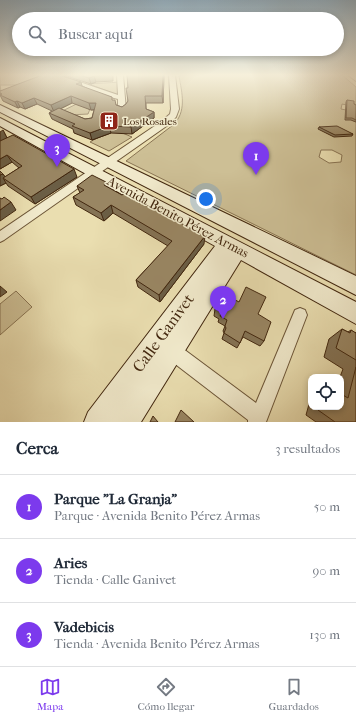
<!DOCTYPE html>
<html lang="es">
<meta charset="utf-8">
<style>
body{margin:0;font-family:"IM FELL French Canon",serif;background:#f2f2f3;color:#1f2937}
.controls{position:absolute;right:12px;bottom:12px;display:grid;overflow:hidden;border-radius:8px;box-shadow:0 2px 6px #0003}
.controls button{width:36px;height:36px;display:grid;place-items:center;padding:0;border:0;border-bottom:1px solid #e0e1e3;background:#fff;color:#1f2937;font:20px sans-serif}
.you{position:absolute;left:206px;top:199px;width:14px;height:14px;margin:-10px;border:3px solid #fff;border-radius:50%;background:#1a73e8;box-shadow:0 0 0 6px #1a73e833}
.badge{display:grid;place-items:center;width:26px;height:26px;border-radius:50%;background:#7c3aed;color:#fff;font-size:13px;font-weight:700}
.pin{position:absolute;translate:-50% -33px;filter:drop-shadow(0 1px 2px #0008)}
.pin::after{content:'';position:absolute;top:21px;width:14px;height:12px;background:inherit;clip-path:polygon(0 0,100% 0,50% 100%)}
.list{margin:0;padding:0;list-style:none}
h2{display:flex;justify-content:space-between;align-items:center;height:52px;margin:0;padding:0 16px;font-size:17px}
h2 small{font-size:13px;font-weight:400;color:#747a83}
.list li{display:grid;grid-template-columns:26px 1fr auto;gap:12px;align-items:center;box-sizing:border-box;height:64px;padding:0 16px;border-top:1px solid #e0e1e3}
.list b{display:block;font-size:15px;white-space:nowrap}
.list p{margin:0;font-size:13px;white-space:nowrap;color:#747a83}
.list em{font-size:13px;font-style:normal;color:#747a83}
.icon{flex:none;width:22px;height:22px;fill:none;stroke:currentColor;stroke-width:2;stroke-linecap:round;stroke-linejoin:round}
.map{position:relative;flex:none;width:356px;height:422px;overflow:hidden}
.search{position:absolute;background:#fff;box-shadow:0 2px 6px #0003;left:12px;right:12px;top:12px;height:44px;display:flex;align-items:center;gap:10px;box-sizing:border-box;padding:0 14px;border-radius:22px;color:#747a83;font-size:15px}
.sheet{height:244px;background:#fff}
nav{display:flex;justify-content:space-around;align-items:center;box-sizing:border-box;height:56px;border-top:1px solid #e0e1e3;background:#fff;font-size:11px;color:#747a83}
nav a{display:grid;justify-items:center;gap:2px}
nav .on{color:#7c3aed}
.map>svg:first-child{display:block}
</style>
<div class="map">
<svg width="356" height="422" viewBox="0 0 356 422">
<rect width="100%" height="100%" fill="#eadeb0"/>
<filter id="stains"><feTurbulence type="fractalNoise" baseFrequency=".005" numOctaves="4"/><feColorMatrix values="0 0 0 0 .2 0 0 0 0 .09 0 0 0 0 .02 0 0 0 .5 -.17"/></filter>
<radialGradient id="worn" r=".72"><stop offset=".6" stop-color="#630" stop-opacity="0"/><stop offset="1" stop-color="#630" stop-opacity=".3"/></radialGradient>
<path fill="#cdbf95" stroke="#887352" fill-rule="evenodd" d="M0,75H39V77L18,85H0L1,91H0Z
M183,75H342L356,87V107L342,104L341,109L346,110L351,120L356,122V275L126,161L173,125C187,112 182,93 179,76ZM321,150H332L342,155L341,162L329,163L319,157Z
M119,82L120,96L89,84C98,83 109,83 119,82Z
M97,94L88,109H90L88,114L52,116Z
M113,129L132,137L109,151L90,142Z
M16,291L32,307L0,335V304Z"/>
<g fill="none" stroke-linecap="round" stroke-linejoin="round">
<g stroke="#6c5537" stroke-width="2">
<path id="street" d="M51,75H59L118,95L117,75H123L126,110L122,112L118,110V99L114,98Z
M169,75H175L179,109L176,117L168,125L4,240L0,242V231L162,121L170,114L171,109Z
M348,75H354L356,76V81Z
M300,308L305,310L307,315L266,422H248V420L166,357L164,351L166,345L172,343L178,345L256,403L295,310Z"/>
</g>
<g stroke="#42270f" stroke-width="2">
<path id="secondary" d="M0,105L356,276V295L0,112Z
M0,118L356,302V324L241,260L141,422H84L88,412L215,246L0,126Z"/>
</g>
<use href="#street" fill="#f1eacc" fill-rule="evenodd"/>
<use href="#secondary" fill="#f1eacc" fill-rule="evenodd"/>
</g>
<path fill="#847355" stroke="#42270f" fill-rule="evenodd" d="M63,75H113V81L96,82L91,84Z
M127,75H164L163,103H146V109L154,112V118L132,134L111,133L92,140L74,133L73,129L52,119L49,113L52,111L37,104L25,109L20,107L18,108L3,101L0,95V91L81,82L82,86L112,100L116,105L122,107L126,104L128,101V81ZM72,103L91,110H94L92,118L85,119L60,109Z
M347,100L356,105V122L351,120H345L346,102Z
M319,127L353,134L352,136L334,137L318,129Z
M3,130L7,138L77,177L35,204L8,186L6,183L0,186V171L3,174L5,177L19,168L12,162L0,169Z
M77,186L107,187L204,244L160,302L138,287L136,280L168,246L113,213L104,221L76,205L73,197L80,193Z
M215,309L258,314L264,341L260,346L243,337L237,348L222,339L224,333L223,331L225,326L218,322L219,319L214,316Z
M342,329L348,332L351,330L355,333L356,332V422H316L306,415L311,397V407H341V377H340L343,369L324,357L329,339Z"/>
<path fill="#6b5e45" stroke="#42270f" d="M163,75L164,76L163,103L162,96Z
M94,76L96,82L91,84L89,78Z
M81,82L82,88L76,84Z
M71,96L72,103L54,112L51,105Z
M34,98L37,104L25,109L22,103Z
M17,101L20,107L18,108L15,102Z
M89,103H96L97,109L91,110Z
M154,112V118L132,134L131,127Z
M109,126L111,133L92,140L90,133Z
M3,130L7,138L0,142V132Z
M7,155L12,162L0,169V159Z
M74,169L77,177L35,204L31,197Z
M3,174L8,181L3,178L6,183L0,186V175Z
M11,202L16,210L0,221V210Z
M111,205L113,213L104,221L101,213Z
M205,236L204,244L160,302L159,295Z
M0,286L7,292L0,297Z"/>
<path fill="#998663" stroke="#42270f" d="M42,75H59L81,82L76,84L112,97V100H115L116,105L122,107L126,104L128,101L126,88H128L127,75H163L162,96H145L146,109L154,112L131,127L109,126L90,133L72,126L75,124L49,113L59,108L85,119L92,118L96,103H89L71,96L51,105L34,98L22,103L17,101L15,102L0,95L2,94L0,93V91Z
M79,75H112L94,76L89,78Z
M347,100L354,101V104L356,105V120L352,118H346Z
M337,126L353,134L335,135L319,127Z
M13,135L74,169L31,197L3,178L22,166L7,155L0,159V141Z
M0,171L3,174L0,175Z
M92,175L106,182L104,185L122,195L125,193L205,236L159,295L136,280L172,241L111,205L101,213L73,197L84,190L77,186Z
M4,197L11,202L0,210V198L2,199Z
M246,287L266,297L258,314L271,322L264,341L245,331L240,343L224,333L226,328L225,326L227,320L220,316L222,313L215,309L224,294L239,302Z
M342,329L350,333L351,330L356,333V360L336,348Z
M356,367V422H335L318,410L319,407H341V394L348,398Z
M181,410L194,422H175Z
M153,416L158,422H150Z"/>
<linearGradient id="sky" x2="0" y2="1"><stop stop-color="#92acbc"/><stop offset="0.56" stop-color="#f6f0db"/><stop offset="1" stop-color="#f6f0db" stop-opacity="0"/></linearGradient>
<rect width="356" height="134" fill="url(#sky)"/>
<defs>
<g id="building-square" transform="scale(1)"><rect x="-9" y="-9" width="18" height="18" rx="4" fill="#8f2418" stroke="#f1eacc"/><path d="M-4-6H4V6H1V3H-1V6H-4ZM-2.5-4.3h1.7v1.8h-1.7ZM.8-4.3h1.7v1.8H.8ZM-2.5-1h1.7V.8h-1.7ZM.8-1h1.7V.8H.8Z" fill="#fff"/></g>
</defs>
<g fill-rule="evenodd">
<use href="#building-square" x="109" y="121"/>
</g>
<g text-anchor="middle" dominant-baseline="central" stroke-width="3" stroke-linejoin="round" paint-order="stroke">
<g font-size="11" fill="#42270f" stroke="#f1eacc" text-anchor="start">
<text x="123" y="121">Los Rosales</text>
</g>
<g font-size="13" fill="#42270f" stroke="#f1eacc">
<text transform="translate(178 217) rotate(28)">Avenida Benito Pérez Armas</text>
</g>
<g font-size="16" fill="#42270f" stroke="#f1eacc">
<text transform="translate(163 333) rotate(-54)">Calle Ganivet</text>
</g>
</g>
<rect width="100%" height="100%" filter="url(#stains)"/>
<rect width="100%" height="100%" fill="url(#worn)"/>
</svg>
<div class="controls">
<button><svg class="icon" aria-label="locate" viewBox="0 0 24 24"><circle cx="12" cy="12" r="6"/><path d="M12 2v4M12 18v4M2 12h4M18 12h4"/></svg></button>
</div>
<div class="you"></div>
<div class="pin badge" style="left:256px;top:175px">1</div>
<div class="pin badge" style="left:223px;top:319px">2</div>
<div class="pin badge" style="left:57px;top:167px">3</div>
<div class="search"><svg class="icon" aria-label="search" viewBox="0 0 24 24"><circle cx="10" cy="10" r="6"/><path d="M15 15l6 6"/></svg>Buscar aquí</div>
</div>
<section class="sheet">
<h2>Cerca<small>3 resultados</small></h2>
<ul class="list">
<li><span class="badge">1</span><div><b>Parque &quot;La Granja&quot;</b><p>Parque · Avenida Benito Pérez Armas</p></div><em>50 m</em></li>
<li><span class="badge">2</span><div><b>Aries</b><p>Tienda · Calle Ganivet</p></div><em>90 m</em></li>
<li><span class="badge">3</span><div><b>Vadebicis</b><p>Tienda · Avenida Benito Pérez Armas</p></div><em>130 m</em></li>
</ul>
</section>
<nav>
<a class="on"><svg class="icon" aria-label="map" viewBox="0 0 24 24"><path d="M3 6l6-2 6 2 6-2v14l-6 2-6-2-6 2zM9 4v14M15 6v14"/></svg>Mapa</a>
<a><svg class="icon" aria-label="directions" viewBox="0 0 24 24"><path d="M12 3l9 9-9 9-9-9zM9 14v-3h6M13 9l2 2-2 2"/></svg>Cómo llegar</a>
<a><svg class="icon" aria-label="saved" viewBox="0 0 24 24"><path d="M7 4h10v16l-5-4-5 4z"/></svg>Guardados</a>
</nav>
